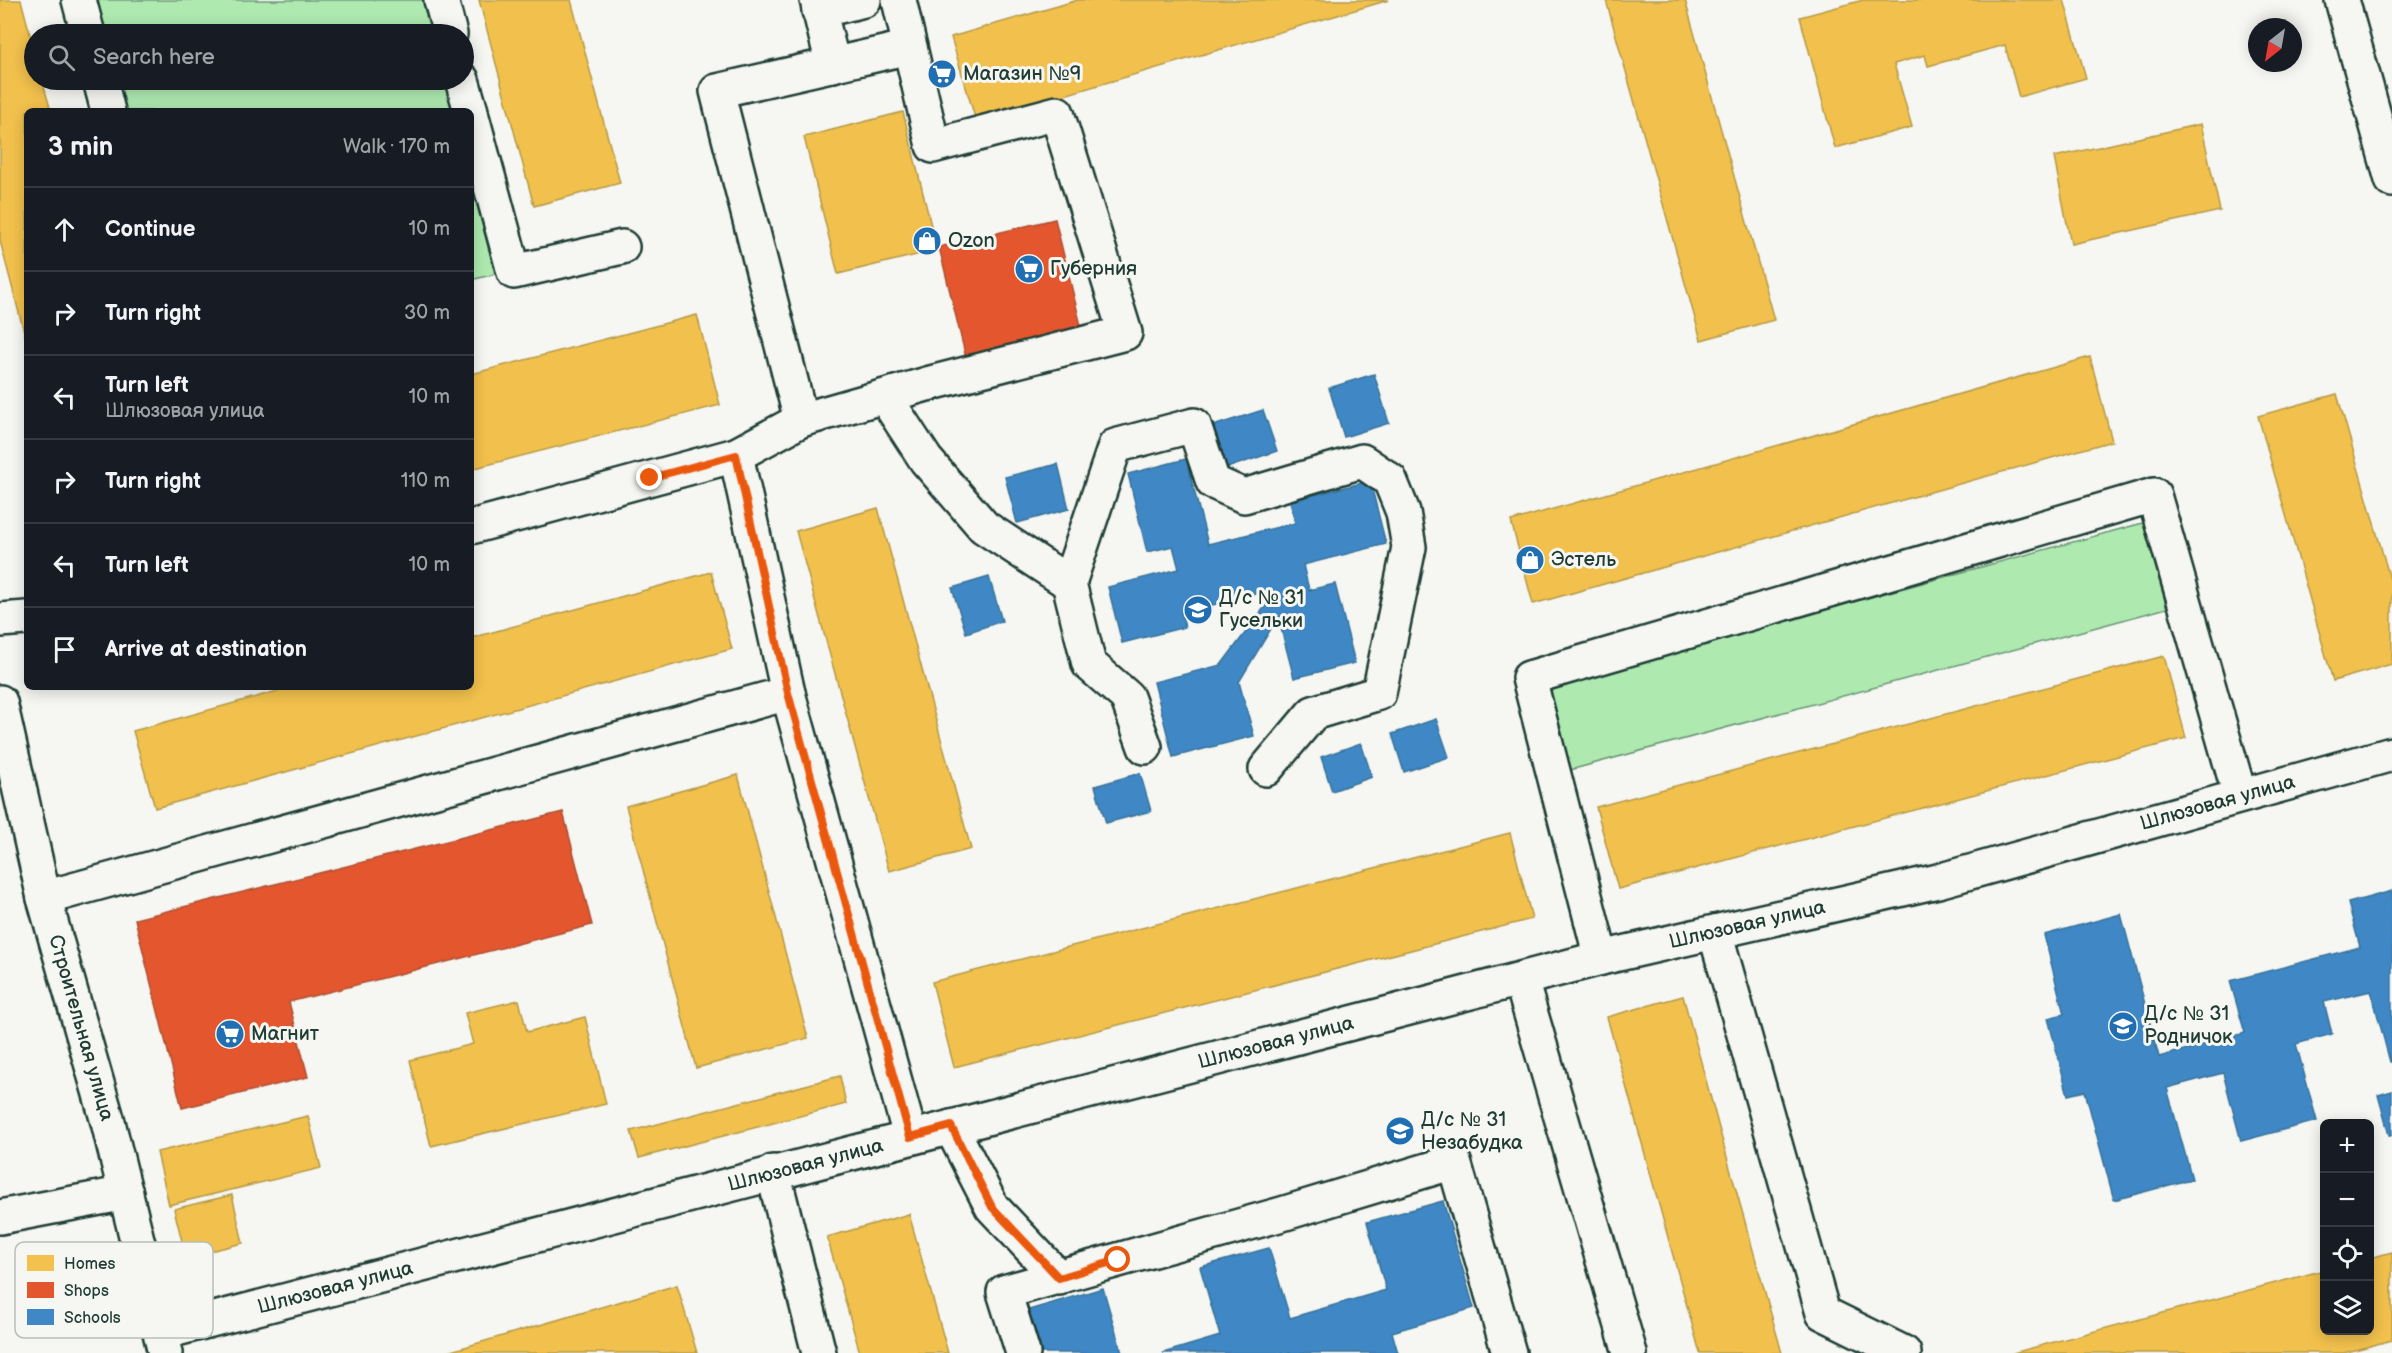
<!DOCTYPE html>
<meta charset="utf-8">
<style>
body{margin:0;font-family:"Balsamiq Sans",sans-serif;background:#242831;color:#f1f3f6}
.controls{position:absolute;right:18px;bottom:18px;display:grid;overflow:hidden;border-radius:9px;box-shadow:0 3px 15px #0003}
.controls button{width:54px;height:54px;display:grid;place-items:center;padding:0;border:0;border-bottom:2px solid #363941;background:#171b24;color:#f1f3f6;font:30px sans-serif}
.compass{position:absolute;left:2248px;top:18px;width:54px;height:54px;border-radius:50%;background:#171b24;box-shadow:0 3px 15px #0003;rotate:211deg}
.stop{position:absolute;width:18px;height:18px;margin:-14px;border:4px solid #ea580c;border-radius:50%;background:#fff}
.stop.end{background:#ea580c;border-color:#fff;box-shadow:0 2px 6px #0008}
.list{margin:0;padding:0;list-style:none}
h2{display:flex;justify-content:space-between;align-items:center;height:78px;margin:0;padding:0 24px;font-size:26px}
h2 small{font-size:20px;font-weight:400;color:#9ea1a6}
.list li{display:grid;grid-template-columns:39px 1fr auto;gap:18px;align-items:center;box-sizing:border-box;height:84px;padding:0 24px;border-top:2px solid #363941}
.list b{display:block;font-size:22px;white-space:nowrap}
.list p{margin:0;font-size:20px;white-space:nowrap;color:#9ea1a6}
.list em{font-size:20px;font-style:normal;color:#9ea1a6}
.icon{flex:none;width:33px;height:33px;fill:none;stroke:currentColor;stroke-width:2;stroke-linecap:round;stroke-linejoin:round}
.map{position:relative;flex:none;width:2392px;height:1353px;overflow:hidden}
.search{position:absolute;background:#171b24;box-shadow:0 3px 15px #0003;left:24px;top:24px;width:450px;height:66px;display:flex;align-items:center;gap:15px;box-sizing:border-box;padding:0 21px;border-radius:33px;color:#9ea1a6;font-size:22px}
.panel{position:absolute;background:#171b24;box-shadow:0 3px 15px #0003;left:24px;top:108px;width:450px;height:582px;border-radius:9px}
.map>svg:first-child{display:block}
</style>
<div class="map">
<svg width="2392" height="1353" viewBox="0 0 2392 1353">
<rect width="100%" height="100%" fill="#f6f6f2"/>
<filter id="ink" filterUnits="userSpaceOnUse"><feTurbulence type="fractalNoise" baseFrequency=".0167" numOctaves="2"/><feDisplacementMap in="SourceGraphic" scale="12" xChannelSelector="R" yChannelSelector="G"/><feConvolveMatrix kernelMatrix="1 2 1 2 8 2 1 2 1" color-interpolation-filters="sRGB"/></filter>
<g filter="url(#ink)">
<path fill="#aeeab0" stroke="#669472" stroke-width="1.5" d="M94,0H423L432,34H103Z
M115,80H444L453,111H124Z
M471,181L495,274L471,280Z
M2143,523L2167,608L1570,770L1547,685Z"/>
<path fill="#f2c14e" stroke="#b39946" stroke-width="1.5" d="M0,0H21L34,49V80H42L51,111H27V343L0,241Z
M479,0H571L620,183L534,206Z
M1078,0H1389L976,121L951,37Z
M1606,0H1685L1774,320L1701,340Z
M1863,0H2064L2086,78L2019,97L2005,45L1928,66L1925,55L1894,64L1912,127L1835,148L1800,17Z
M903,112L937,250L838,274L804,137Z
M2201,124L2220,211L2071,244L2054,157Z
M697,315L720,405L471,469V374Z
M2090,357L2112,441L1533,604L1511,521Z
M2337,394L2392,586V664L2333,681L2258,416Z
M878,508L971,849L889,871L796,531Z
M711,572L732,649L155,808L133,731L292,687H471V638Z
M2164,656L2186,738L1618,889L1596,807Z
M738,775L808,1038L696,1068L626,806Z
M1510,833L1532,919L954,1067L932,982Z
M1683,996L1731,1172L1782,1353H1700L1607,1017Z
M519,1000L527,1032L585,1017L606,1104L431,1146L410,1060L473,1044L465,1013Z
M840,1076L846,1104L639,1158L631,1131Z
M308,1116L321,1168L169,1205L157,1152Z
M232,1195L243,1243L186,1257L174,1209Z
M909,1214L948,1353H860L827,1237Z
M2392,1252V1340L2344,1353H2013L2324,1270V1330H2370V1258Z
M677,1285L697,1353H444Z"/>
<path fill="#e4572e" stroke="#a94f30" stroke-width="1.5" d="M1055,219L1083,334L967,362L939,247Z
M563,812L592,925L289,1002L308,1077L182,1108L135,919Z"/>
<path fill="#3f88c5" stroke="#35729a" stroke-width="1.5" d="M1374,374L1389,423L1344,437L1329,388Z
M1263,410L1277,451L1224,469L1210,427Z
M1186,459L1208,544L1295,523L1290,501L1370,481L1386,544L1303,565L1309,590L1335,584L1355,663L1294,678L1278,617L1239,682L1254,736L1173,757L1154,682L1221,665L1273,596L1267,591L1181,613L1185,627L1122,643L1108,587L1179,569L1173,546L1147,552L1128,474Z
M1058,464L1069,509L1017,523L1005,477Z
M989,577L1002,621L966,633L952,588Z
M1436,719L1449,757L1404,772L1392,734Z
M1361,743L1372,777L1332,791L1321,757Z
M1140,773L1151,811L1106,823L1095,786Z
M2392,891V1062H2390L2371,991L2324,1002L2332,1034L2296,1044L2317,1121L2241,1141L2223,1073L2167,1088L2192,1179L2114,1200L2085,1091L2068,1095L2048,1018L2064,1014L2044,935L2121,914L2159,1057L2245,1033L2230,981L2360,947L2348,903Z
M2392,1091V1135H2389L2378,1095Z
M1443,1201L1474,1308L1392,1332L1398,1353H1163L1220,1336L1200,1267L1269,1248L1290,1318L1386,1290L1367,1222Z
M1103,1288L1122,1353H1042L1029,1310Z"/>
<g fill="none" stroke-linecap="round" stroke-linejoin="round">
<g stroke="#1f3d34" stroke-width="38">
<g id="minor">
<path d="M79,0L88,34"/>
<path d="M441,0L450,34"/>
<path d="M817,0L833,65"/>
<path d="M2342,0L2392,180"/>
<path d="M819,11L864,0"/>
<path d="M100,80L108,111"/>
<path d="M462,80L471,111"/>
<path d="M471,113L514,272L622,247"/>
<path d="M885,397L926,460L984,527L1069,583L1115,446L1194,425L1213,482L1244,496L1362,461L1390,480L1403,512L1409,547L1379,693L1313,713L1266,769"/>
<path d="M801,420L927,384L1125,333L1057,113L933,146L899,0"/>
<path d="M736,455L801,420L717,91L910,47"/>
<path d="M471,527L736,455L788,693"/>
<path d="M1069,583L1089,664L1127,697L1145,747"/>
<path d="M0,620L27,618"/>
<path id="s1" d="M0,702L44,898L108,1122L165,1353"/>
<path d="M44,898L788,693L910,1136"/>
<path d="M1715,932L1823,1313L1904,1353"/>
<path d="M1601,958L1529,678L2154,495L2240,796"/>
<path d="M1521,980L1630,1353"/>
<path d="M951,1127L992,1207L1059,1278"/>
<path d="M773,1172L819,1353"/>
<path d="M0,1217L126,1193"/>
<path id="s2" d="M161,1333L1601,958L1938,881L2392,754"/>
<path d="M1023,1353L1004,1292L1282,1214L1454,1162L1509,1353"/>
</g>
</g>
<use href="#minor" stroke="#f6f6f2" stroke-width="33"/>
</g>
</g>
<g fill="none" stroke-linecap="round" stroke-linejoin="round" filter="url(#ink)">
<path stroke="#ea580c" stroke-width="8" d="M650,478L736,455L788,693L910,1137L951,1126L992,1207L1059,1278L1118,1260"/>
</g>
<defs>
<g id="supermarket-disc" transform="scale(1.5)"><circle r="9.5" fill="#1f6fb2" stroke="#f6f6f2"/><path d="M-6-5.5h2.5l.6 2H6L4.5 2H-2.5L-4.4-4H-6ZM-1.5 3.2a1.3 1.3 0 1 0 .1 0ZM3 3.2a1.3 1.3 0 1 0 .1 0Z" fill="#fff"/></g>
<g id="shop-disc" transform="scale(1.5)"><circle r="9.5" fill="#1f6fb2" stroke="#f6f6f2"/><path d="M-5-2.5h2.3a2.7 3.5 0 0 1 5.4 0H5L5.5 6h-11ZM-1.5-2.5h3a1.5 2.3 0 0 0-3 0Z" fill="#fff"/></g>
<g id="school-disc" transform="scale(1.5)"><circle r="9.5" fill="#1f6fb2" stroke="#f6f6f2"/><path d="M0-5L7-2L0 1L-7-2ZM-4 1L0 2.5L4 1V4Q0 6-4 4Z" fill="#fff"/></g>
</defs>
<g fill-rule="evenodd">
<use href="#supermarket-disc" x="942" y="74"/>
<use href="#shop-disc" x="927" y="241"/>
<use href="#supermarket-disc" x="1029" y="269"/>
<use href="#shop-disc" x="1530" y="560"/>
<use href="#school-disc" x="1198" y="610"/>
<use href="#school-disc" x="2123" y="1026"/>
<use href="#supermarket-disc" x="230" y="1034"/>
<use href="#school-disc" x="1400" y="1131"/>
</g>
<g text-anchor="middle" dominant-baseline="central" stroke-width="6" stroke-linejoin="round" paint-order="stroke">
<g font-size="20" fill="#1f3d34" stroke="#f6f6f2" text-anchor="start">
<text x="963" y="74">Магазин №9</text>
<text x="948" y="241">Ozon</text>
<text x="1050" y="269">Губерния</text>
<text x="1551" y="560">Эстель</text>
<text x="1219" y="598">Д/с № 31<tspan x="1219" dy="23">Гусельки</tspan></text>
<text x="2144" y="1014">Д/с № 31<tspan x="2144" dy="23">Родничок</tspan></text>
<text x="251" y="1034">Магнит</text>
<text x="1421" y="1120">Д/с № 31<tspan x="1421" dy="23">Незабудка</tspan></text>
</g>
<g font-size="20" fill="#1f3d34" stroke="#f6f6f2">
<text stroke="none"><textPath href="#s2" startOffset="2124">Шлюзовая улица</textPath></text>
<text stroke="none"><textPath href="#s2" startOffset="1638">Шлюзовая улица</textPath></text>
<text stroke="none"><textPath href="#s1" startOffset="336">Строительная улица</textPath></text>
<text stroke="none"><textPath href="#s2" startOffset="1152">Шлюзовая улица</textPath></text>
<text stroke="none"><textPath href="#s2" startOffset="666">Шлюзовая улица</textPath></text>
<text stroke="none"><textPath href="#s2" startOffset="180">Шлюзовая улица</textPath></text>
</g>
</g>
<rect x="15" y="1242" width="198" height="96" rx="9" fill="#f6f6f2" stroke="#b6beb9" stroke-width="1.5"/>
<rect x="27" y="1255" width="27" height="16" fill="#f2c14e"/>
<rect x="27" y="1282" width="27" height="16" fill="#e4572e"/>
<rect x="27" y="1309" width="27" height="16" fill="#3f88c5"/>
<g font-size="16" fill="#1f3d34">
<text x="64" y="1269">Homes</text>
<text x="64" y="1296">Shops</text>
<text x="64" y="1323">Schools</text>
</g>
</svg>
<div class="controls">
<button>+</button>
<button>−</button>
<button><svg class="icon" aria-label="locate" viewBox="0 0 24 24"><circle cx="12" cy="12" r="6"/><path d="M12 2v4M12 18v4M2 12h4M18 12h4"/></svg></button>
<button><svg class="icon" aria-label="layers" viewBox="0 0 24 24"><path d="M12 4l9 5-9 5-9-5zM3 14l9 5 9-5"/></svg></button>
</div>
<svg class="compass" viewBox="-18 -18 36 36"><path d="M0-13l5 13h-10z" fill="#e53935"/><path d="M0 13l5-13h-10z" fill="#9ea1a6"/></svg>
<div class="stop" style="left:1118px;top:1260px"></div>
<div class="stop end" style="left:650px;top:478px"></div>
<div class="search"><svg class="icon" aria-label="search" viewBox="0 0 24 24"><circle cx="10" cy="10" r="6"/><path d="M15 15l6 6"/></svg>Search here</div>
<section class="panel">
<h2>3 min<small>Walk · 170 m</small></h2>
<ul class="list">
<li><svg class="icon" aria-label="ahead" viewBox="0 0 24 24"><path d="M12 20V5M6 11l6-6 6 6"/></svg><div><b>Continue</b></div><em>10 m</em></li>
<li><svg class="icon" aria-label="right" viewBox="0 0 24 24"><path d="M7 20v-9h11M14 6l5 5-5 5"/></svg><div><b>Turn right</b></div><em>30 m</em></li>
<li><svg class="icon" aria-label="left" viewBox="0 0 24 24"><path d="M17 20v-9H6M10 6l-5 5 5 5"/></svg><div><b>Turn left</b><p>Шлюзовая улица</p></div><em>10 m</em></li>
<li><svg class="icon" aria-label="right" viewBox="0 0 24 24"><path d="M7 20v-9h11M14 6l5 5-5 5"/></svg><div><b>Turn right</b></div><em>110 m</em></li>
<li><svg class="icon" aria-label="left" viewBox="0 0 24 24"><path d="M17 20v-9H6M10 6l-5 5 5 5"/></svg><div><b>Turn left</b></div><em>10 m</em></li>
<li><svg class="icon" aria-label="arrive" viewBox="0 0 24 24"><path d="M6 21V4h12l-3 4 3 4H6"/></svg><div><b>Arrive at destination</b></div></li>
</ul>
</section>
</div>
